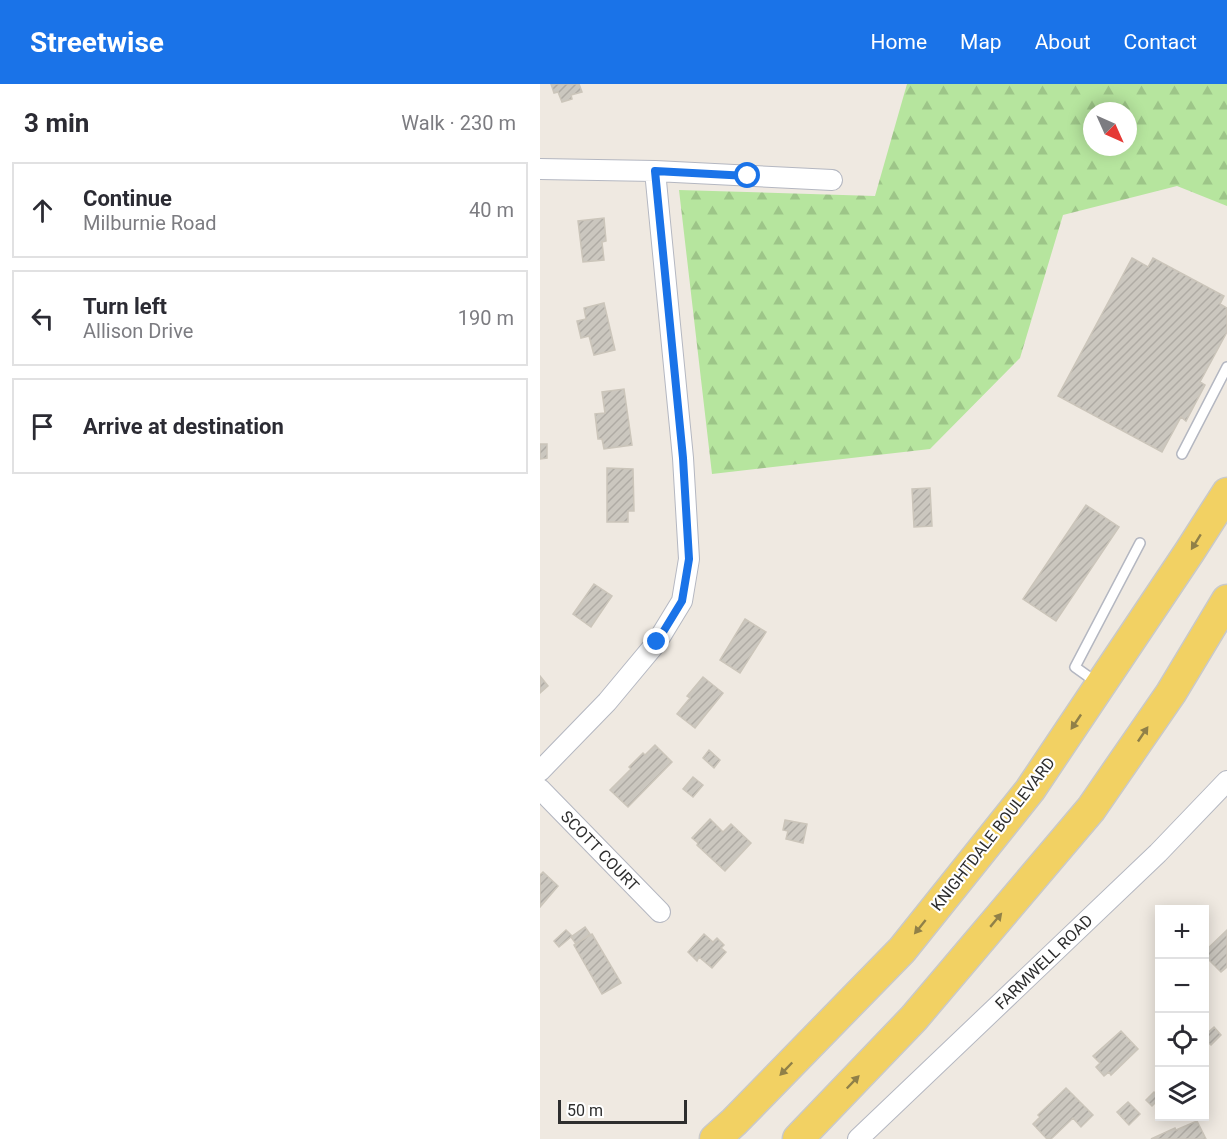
<!DOCTYPE html>
<meta charset="utf-8">
<style>
body{margin:0;font-family:Roboto,sans-serif;background:#f7f7f7;color:#2b2b33}
.controls{position:absolute;right:18px;bottom:18px;display:grid;overflow:hidden;border-radius:0px;box-shadow:0 3px 15px #0003}
.controls button{width:54px;height:54px;display:grid;place-items:center;padding:0;border:0;border-bottom:2px solid #e1e1e2;background:#fff;color:#2b2b33;font:30px sans-serif}
.compass{position:absolute;left:543px;top:18px;width:54px;height:54px;border-radius:50%;background:#fff;box-shadow:0 3px 15px #0003;rotate:135deg}
.scale{position:absolute;left:18px;bottom:15px;width:129px;box-sizing:border-box;padding-left:6px;border:3px solid #2e2e2e;border-top:0;font-size:16px;line-height:21px;white-space:nowrap;color:#2e2e2e;-webkit-text-stroke:4px #fff;paint-order:stroke}
.stop{position:absolute;width:18px;height:18px;margin:-14px;border:4px solid #1a73e8;border-radius:50%;background:#fff}
.stop.end{background:#1a73e8;border-color:#fff;box-shadow:0 2px 6px #0008}
.list{margin:0;padding:0;list-style:none}
h2{display:flex;justify-content:space-between;align-items:center;height:78px;margin:0;padding:0 24px;font-size:26px}
h2 small{font-size:20px;font-weight:400;color:#7c7c81}
.list li{display:grid;grid-template-columns:39px 1fr auto;gap:18px;align-items:center;box-sizing:border-box;height:96px;margin:0 12px 12px;padding:0 12px;border:2px solid #e1e1e2;border-radius:0px}
.list b{display:block;font-size:22px;white-space:nowrap}
.list p{margin:0;font-size:20px;white-space:nowrap;color:#7c7c81}
.list em{font-size:20px;font-style:normal;color:#7c7c81}
.icon{flex:none;width:33px;height:33px;fill:none;stroke:currentColor;stroke-width:2;stroke-linecap:round;stroke-linejoin:round}
.map{position:relative;flex:none;width:687px;height:1055px;overflow:hidden}
header{display:flex;align-items:center;gap:36px;box-sizing:border-box;height:84px;padding:0 30px;background:#1a73e8;color:#fff}
header strong{font-size:28px}
nav{display:flex;gap:33px;margin-inline-start:auto;font-size:21px}
main{display:flex}
aside{flex:1;background:#fff}
.map>svg:first-child{display:block}
</style>
<header>
<strong>Streetwise</strong>
<nav><a>Home</a><a>Map</a><a>About</a><a>Contact</a></nav>
</header>
<main>
<aside>
<h2>3 min<small>Walk · 230 m</small></h2>
<ul class="list">
<li><svg class="icon" aria-label="ahead" viewBox="0 0 24 24"><path d="M12 20V5M6 11l6-6 6 6"/></svg><div><b>Continue</b><p>Milburnie Road</p></div><em>40 m</em></li>
<li><svg class="icon" aria-label="left" viewBox="0 0 24 24"><path d="M17 20v-9H6M10 6l-5 5 5 5"/></svg><div><b>Turn left</b><p>Allison Drive</p></div><em>190 m</em></li>
<li><svg class="icon" aria-label="arrive" viewBox="0 0 24 24"><path d="M6 21V4h12l-3 4 3 4H6"/></svg><div><b>Arrive at destination</b></div></li>
</ul>
</aside>
<div class="map">
<svg width="687" height="1055" viewBox="0 0 687 1055">
<defs>
<pattern id="forest-firs" width="22" height="20" patternUnits="userSpaceOnUse" patternTransform="scale(1.5)"><rect width="22" height="20" fill="#b6e59e"/><path d="M5 1l3.5 6h-7zM16 11l3.5 6h-7z" fill="#9dc588"/></pattern>
<pattern id="building-hatch" width="6" height="6" patternUnits="userSpaceOnUse" patternTransform="scale(1.5)"><rect width="6" height="6" fill="#cbc7bf"/><path d="M-1 1l2-2M0 6l6-6M5 7l2-2" fill="none" stroke="#afaba4"/></pattern>
</defs>
<rect width="100%" height="100%" fill="#efe9e1"/>
<path fill="url(#forest-firs)" fill-rule="evenodd" d="M367,0H687V122L637,102L523,131L480,274L390,365L172,390L139,106L335,112ZM552,27H588V63H552Z"/>
<path fill="url(#building-hatch)" stroke="#cbc5ba" stroke-width="1.5" d="M11,0H39L42,8L31,11L32,15L22,18L18,8L14,9Z
M64,134L66,157L62,158L64,176L43,178L38,137Z
M592,174L608,183L613,174L684,212L680,220L687,224V248L660,298L665,301L646,337L641,333L622,368L518,312Z
M64,219L75,266L54,271L49,252L41,254L37,237L46,235L44,224Z
M84,305L92,361L64,365L62,355H58L55,330L65,329L62,308Z
M0,360H7V374L0,375Z
M67,384L93,385L94,427H88V438H67Z
M390,404L392,442L374,443L372,405Z
M546,421L579,443L516,537L483,515Z
M54,500L72,512L51,543L33,530Z
M205,535L226,548L200,589L180,576Z
M0,592L8,602L0,609Z
M163,593L183,609L155,644L137,630L150,614L147,612Z
M115,661L132,678L88,723L70,706L91,685L89,683L103,669L105,671Z
M169,666L180,676L174,684L163,674Z
M153,693L163,701L153,713L143,705Z
M170,735L183,748L191,740L211,759L185,787L157,761L158,759L152,754Z
M245,736L267,740L263,759L246,755L248,747L243,746Z
M3,788L18,802L0,823V791Z
M45,843L50,850L36,860L31,853Z
M26,846L32,852L19,863L14,857Z
M687,846V883L681,888L664,871V868Z
M52,850L81,899L62,910L34,861Z
M164,850L173,858L177,854L184,861L181,864L186,868L172,884L159,873L157,877L148,868Z
M674,943L681,951L671,961L664,955V952Z
M581,947L598,965L571,991L569,988L564,992L556,983L560,979L553,972Z
M526,1004L553,1031L541,1043L533,1034L511,1055H507L493,1040L500,1033L498,1031Z
M614,1008L620,1014L612,1022L606,1016Z
M588,1018L600,1030L589,1041L577,1028Z
M657,1037L666,1055H611L635,1044L636,1046Z"/>
<g fill="none" stroke-linecap="round" stroke-linejoin="round">
<g stroke="#b4b7c1" stroke-width="12">
<path id="lane" d="M642,370L687,283
M556,598L535,583L600,459"/>
</g>
<g stroke="#b4b7c1" stroke-width="22">
<path id="street" d="M0,85L115,87L292,96
M0,687L67,618L117,558L142,517L149,475L143,374L115,87
M0,705L120,828
M318,1055L618,769L687,697"/>
</g>
<g stroke="#c9c9c9" stroke-width="33">
<path id="primary" d="M175,1055L194,1038L362,866L490,706L650,467L687,409
M258,1055L374,934L551,725L631,609L687,516"/>
</g>
<use href="#lane" stroke="#fff" stroke-width="9"/>
<use href="#street" stroke="#fff" stroke-width="20"/>
<use href="#primary" stroke="#f2d163" stroke-width="30"/>
</g>
<defs><path id="oneway-solid" d="M-6-.8H1V-3.2L6.5 0L1 3.2V.8H-6Z" transform="scale(1.5)"/></defs>
<g fill="#908048">
<use href="#oneway-solid" transform="translate(656 458) rotate(122)"/>
<use href="#oneway-solid" transform="translate(536 638) rotate(124)"/>
<use href="#oneway-solid" transform="translate(603 650) rotate(-56)"/>
<use href="#oneway-solid" transform="translate(456 836) rotate(-50)"/>
<use href="#oneway-solid" transform="translate(380 843) rotate(129)"/>
<use href="#oneway-solid" transform="translate(246 985) rotate(134)"/>
<use href="#oneway-solid" transform="translate(313 998) rotate(-46)"/>
</g>
<g fill="none" stroke-linecap="round" stroke-linejoin="round">
<path stroke="#1a73e8" stroke-width="8" d="M117,558L142,517L149,475L143,374L115,87L208,92"/>
</g>
<g text-anchor="middle" dominant-baseline="central" stroke-width="4.5" stroke-linejoin="round" paint-order="stroke">
<g font-size="16" fill="#2e2e2e" stroke="#fff">
<text transform="translate(453 750) rotate(-52)">KNIGHTDALE BOULEVARD</text>
<text transform="translate(60 767) rotate(46)">SCOTT COURT</text>
<text transform="translate(504 878) rotate(-44)">FARMWELL ROAD</text>
</g>
</g>
</svg>
<div class="controls">
<button>+</button>
<button>−</button>
<button><svg class="icon" aria-label="locate" viewBox="0 0 24 24"><circle cx="12" cy="12" r="6"/><path d="M12 2v4M12 18v4M2 12h4M18 12h4"/></svg></button>
<button><svg class="icon" aria-label="layers" viewBox="0 0 24 24"><path d="M12 4l9 5-9 5-9-5zM3 14l9 5 9-5"/></svg></button>
</div>
<svg class="compass" viewBox="-18 -18 36 36"><path d="M0-13l5 13h-10z" fill="#e53935"/><path d="M0 13l5-13h-10z" fill="#7c7c81"/></svg>
<div class="scale">50 m</div>
<div class="stop" style="left:208px;top:92px"></div>
<div class="stop end" style="left:117px;top:558px"></div>
</div>
</main>
